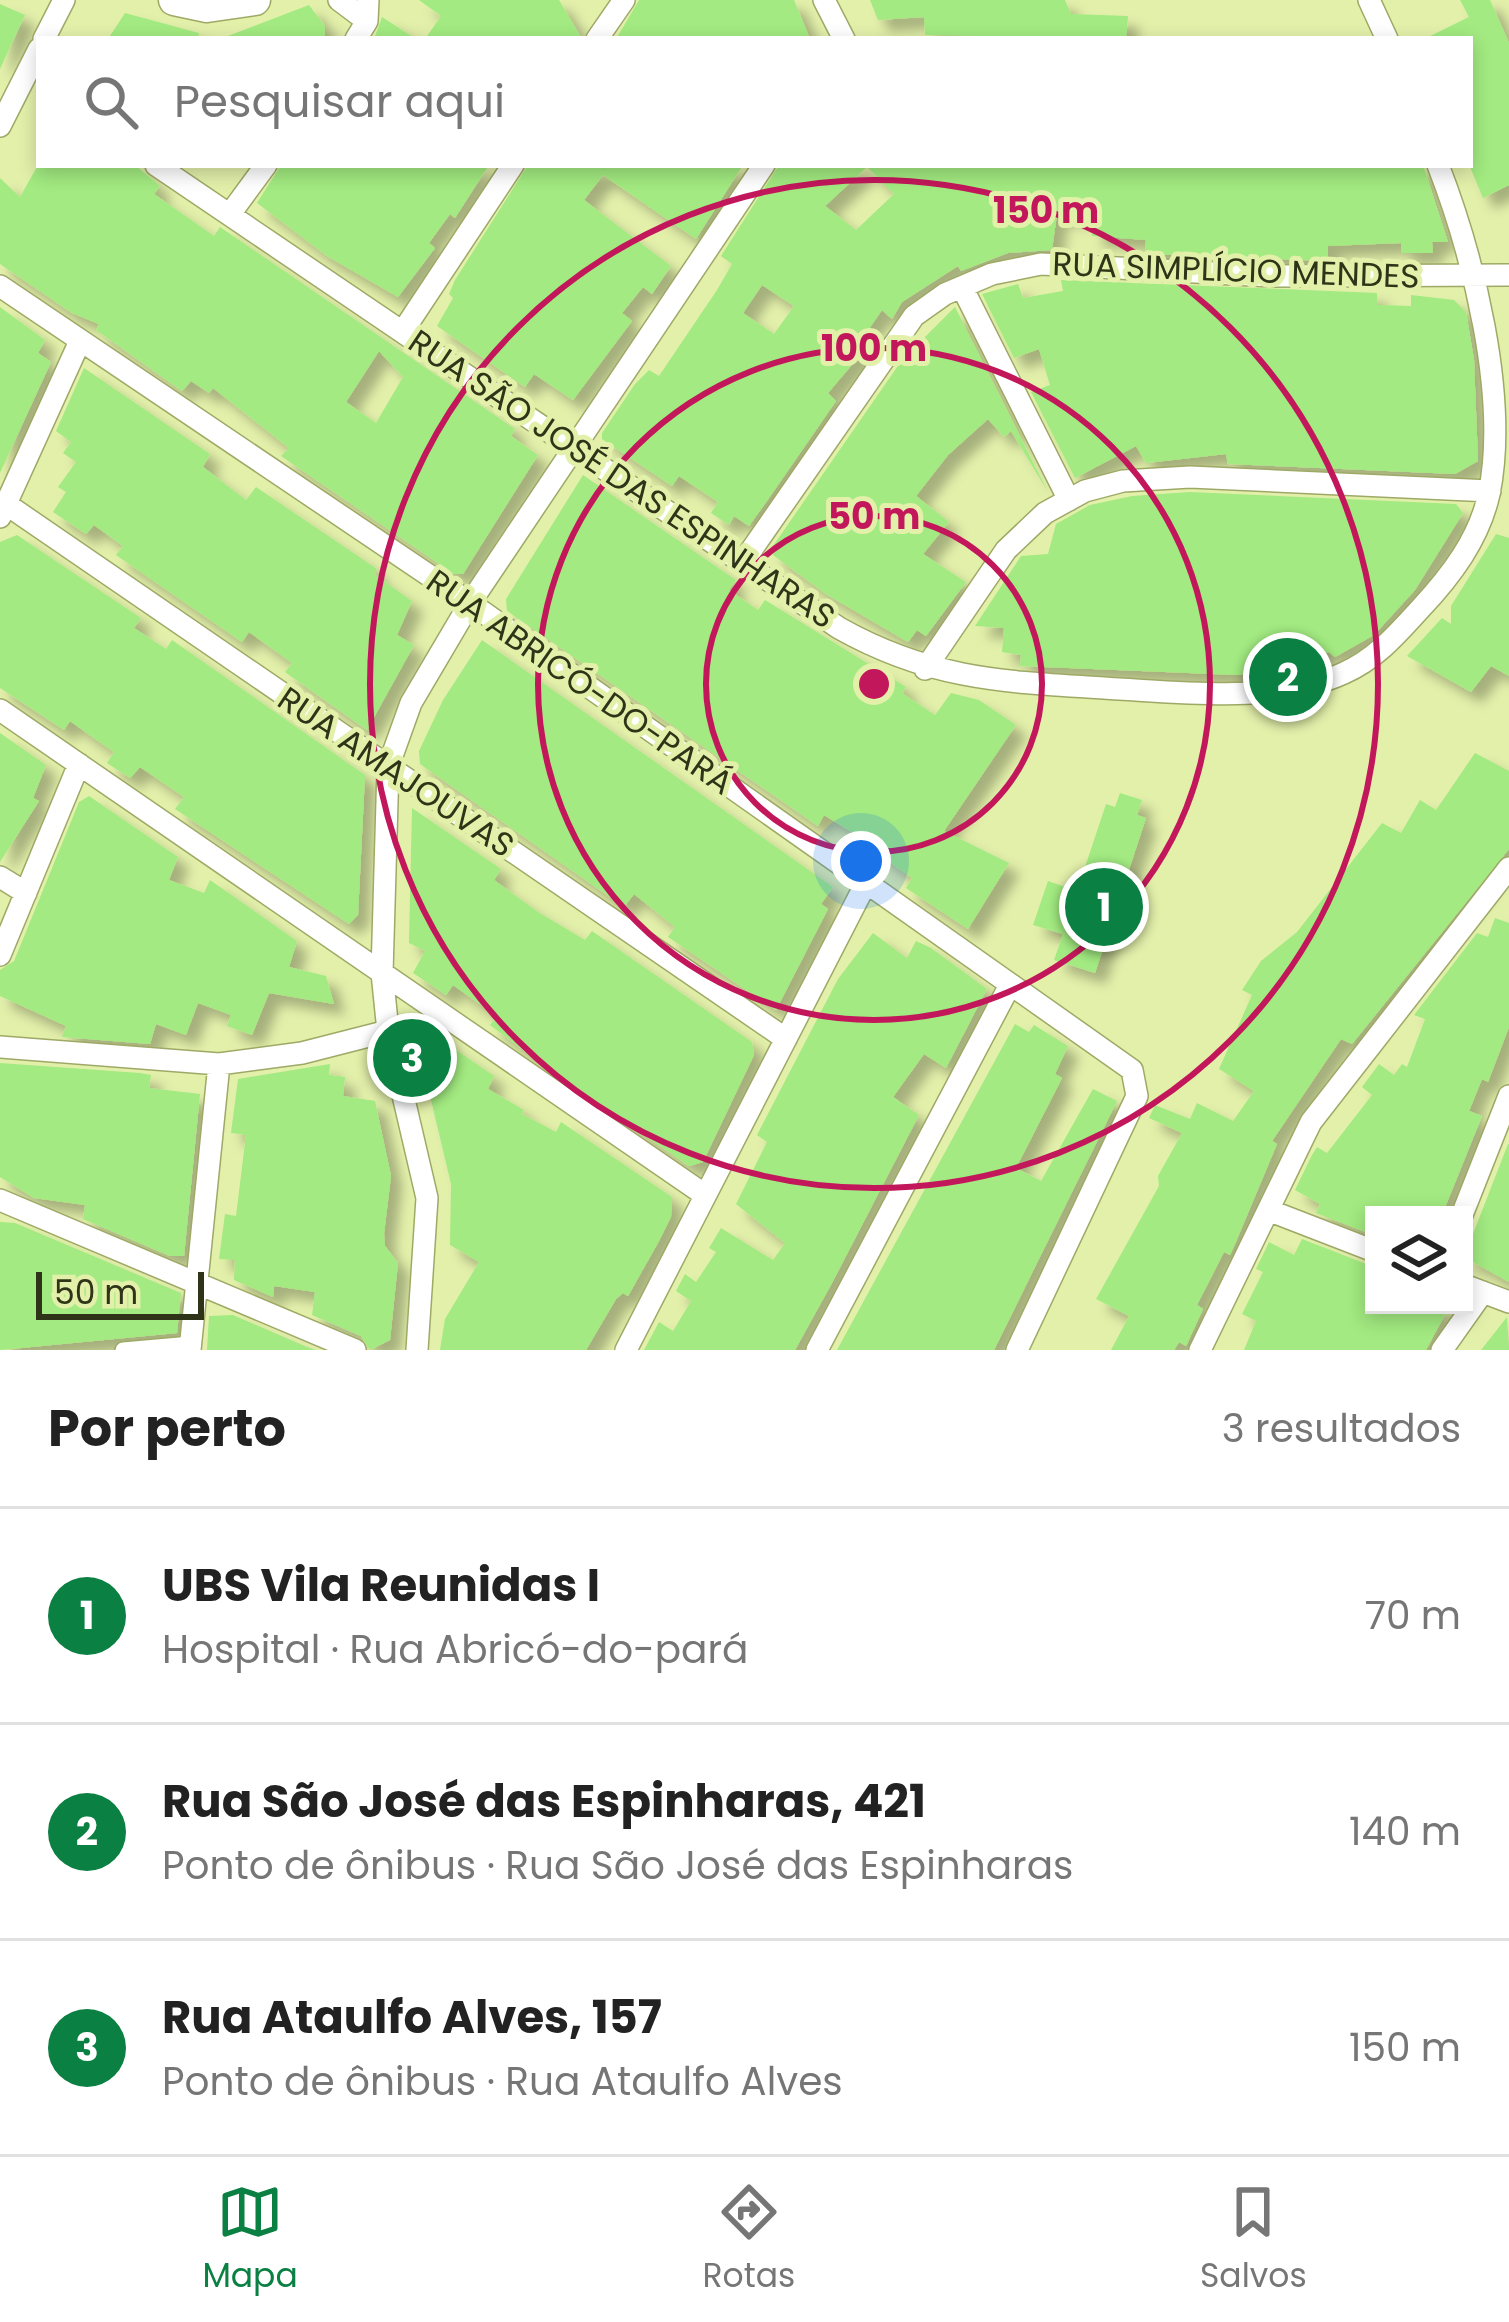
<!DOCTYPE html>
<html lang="pt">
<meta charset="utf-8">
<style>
body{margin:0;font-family:Poppins,sans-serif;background:#f2f2f2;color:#222}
.controls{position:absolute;right:36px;bottom:36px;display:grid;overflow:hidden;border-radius:0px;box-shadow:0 6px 18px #0003}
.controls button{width:108px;height:108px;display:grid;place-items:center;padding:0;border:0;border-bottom:3px solid #e0e0e0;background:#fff;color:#222;font:60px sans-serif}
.scale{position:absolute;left:36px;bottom:30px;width:168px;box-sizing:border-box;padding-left:12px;border:6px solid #2f3418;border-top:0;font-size:33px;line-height:42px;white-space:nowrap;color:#2f3418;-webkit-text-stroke:9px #e3f0aa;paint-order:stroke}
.you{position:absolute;left:861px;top:861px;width:42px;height:42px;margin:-30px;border:9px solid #fff;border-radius:50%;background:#1a73e8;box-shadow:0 0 0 18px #1a73e833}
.badge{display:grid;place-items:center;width:78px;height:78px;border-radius:50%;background:#0b8043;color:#fff;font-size:39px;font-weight:700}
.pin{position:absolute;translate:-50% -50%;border:6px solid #fff;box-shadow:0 3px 12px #0006}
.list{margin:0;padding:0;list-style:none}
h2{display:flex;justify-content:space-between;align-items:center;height:156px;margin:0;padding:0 48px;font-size:51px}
h2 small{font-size:39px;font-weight:400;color:#767676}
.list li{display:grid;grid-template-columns:78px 1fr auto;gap:36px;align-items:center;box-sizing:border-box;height:216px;padding:0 48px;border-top:3px solid #e0e0e0}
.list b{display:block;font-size:45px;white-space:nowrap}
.list p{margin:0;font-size:39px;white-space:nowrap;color:#767676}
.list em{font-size:39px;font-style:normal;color:#767676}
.icon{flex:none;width:66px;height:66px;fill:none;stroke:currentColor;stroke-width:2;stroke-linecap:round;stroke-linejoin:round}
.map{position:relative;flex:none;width:1509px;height:1350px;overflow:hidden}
.search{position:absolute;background:#fff;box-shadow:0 6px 18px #0003;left:36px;right:36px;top:36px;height:132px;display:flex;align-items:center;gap:30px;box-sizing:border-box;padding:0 42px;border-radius:0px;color:#767676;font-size:45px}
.sheet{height:804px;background:#fff}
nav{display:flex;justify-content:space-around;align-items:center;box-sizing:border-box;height:168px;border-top:3px solid #e0e0e0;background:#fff;font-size:33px;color:#767676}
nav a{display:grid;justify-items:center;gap:6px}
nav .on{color:#0b8043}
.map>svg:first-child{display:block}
</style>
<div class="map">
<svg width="1509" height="1350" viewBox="0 0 1509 1350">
<defs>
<filter id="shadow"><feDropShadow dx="11" dy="11" stdDeviation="6" flood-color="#0004"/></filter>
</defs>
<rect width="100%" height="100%" fill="#e3f0aa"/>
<path fill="#a2ea81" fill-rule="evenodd" filter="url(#shadow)" d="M419,0H559L582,39H425L441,16Z
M639,0H794L810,39H616Z
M870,0H1065L1071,14L1128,16L1126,39L925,35L924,17L878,20Z
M1460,0H1490L1509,43V185L1483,198L1470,167V39H1424L1469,17Z
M0,4L25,15L0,69Z
M309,5L325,26V39H220Z
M125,13L199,33L198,39H108Z
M382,17L416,39H374Z
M38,165H135L160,186L154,194L214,236L220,227L515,429L511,436L538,455L463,574H454L281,456L289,448L213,388L209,393L191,381L182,391L96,330L99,324L72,313L0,264V178L20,197ZM379,351L403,377L376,423L346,402Z
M281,165H489L455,218L450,214L429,243L435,248L398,297L327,256L257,203Z
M528,165H743L696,239L603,175L584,200L671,266L652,294L643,287L622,313L632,321L573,400L534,374L525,387L437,326L453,298L449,294L455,280Z
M779,165H1423L1448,242H1432L1433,253H1401V243L1328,246V261L1145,254L1146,240L1092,236L1094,216L1057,214L1052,250L1008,253L961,271L958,266L902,302L892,319L882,310L860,342L867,347L828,393L836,401L769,498L749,526L734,516L729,525L711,513L718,502L679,476L672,486L602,439V433L635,384L649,370L659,376L717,290L732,264L721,256ZM867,167L894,194L856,230L825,206ZM762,285L794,306L774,334L743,313Z
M1061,280L1377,293V305L1411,306V295L1454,300L1466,312L1474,360L1478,461L1455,474L1228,464L1226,454L1146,463L1136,446L1075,478L1031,392L1050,385L1039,349L1014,358L982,294L1018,284L1023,298L1063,291Z
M0,307L45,340L38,353L51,362L0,473Z
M955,307L1048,492L1011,431L1004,437L988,419L948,455L916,496L949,522L923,554L966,582L926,636L917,630L908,642L826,594L773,555V546L902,360Z
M84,368L210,454L203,467L246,500L256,487L377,569L374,574L412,601L397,635L414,645L367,730L285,672L292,663L249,632L242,642L116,555L123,546L94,525L86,534L53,512L66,492L58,487L76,462L63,453L71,442L56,431Z
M583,475L736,580L729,590L758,610L765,600L906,687L902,693L935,715L951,693L979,700L1016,725L944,831L1009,863L968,929L906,888L912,878L868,847L870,843L824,815L818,826L507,611L506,599Z
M1190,492L1456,504L1463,513L1415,590L1374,635L1335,657L1329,652L1302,656L1303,665L1289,669L1237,675L1020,666L1021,655L1002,652L1004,628L975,626L1021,556L1048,554L1056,524L1090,505L1132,496Z
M1496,534L1509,538V676L1491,666L1471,692L1407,656L1442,618L1451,624V606Z
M17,535L141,618L134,628L166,649L172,640L365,775L358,915L349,924L175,809L184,797L140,767L130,778L107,763L114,752L91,736L70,721L64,730L0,688V542Z
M482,640L833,887L821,904L828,909L776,1010L668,937L675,927L634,894L624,907L420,764L419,751L443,700Z
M0,733L46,765L33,798L39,801L0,862Z
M1475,753L1509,771V849L1352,1044L1341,1039L1272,1141L1277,1144L1235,1244L1230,1255L1224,1252L1197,1305L1203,1309L1186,1346L1179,1342L1174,1350H1111L1129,1316L1096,1299L1159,1186L1158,1176L1182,1133L1149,1118L1155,1105L1190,1119L1197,1103L1233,1121L1254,1091L1219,1069L1252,995L1242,990L1261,961L1297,932L1382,823L1401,833L1420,800L1436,810Z
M1120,793L1142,800L1137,815L1146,818L1095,973L1054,960L1063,934L1033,925L1048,881L1077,891L1106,804L1115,807Z
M89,796L178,857L169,880L204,893L210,880L297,941L289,967L326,976L334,1004L269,993L252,1035L227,1026L231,1015L198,1003L186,1035L156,1024L150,1044L62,1037L66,1026L0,996V970L14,961L79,802Z
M412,808L501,869L494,880L538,912L585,940L592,931L752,1042L754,1055L703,1162L689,1166L550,1070L490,1025L497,1016L453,985L446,995L413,973L425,951L409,943Z
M1495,918L1509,923V1027L1488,1082L1482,1079L1469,1111L1482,1116L1442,1215H1374L1368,1233L1316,1213L1320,1204L1295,1190L1312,1155L1317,1147L1327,1153L1372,1095L1362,1087L1379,1064L1394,1075L1402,1064L1407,1067L1425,1019L1414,1015L1477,933L1488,937Z
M873,933L907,958L916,941L931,948L987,989L946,1068L924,1054L893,1097L919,1115L832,1283L795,1350H644L659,1322L673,1331L691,1301L676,1291L685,1274L696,1282L716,1252L709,1248L721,1228L773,1260L785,1243L736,1204L767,1142L757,1135L838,979Z
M1015,1024L1029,1032L1034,1025L1068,1046L1055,1074L1062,1078L1016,1168L1041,1181L1093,1089L1117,1101L994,1350H837Z
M430,1032L494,1076L488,1089L524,1110L522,1114L556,1132L561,1122L672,1197L671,1217L659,1241L628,1296L623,1293L616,1299L586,1350H440L445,1319L479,1262L450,1245L451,1184L416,1037Z
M0,1063L140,1073L151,1075L149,1088L200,1094L184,1256H170L83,1219L85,1205L34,1198L0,1177Z
M330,1064L329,1075L345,1077L343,1096L375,1101L391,1176L384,1234L385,1246L398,1263L390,1340L370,1350L361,1336L312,1315L315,1292L274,1286L273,1297L234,1280L235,1260L219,1259L225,1214L236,1216L246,1135L231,1133L238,1079Z
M1508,1144H1509V1282L1464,1257Z
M0,1222L15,1223L181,1293L177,1333L0,1350Z
M1302,1239L1374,1267V1305H1450L1426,1350H1244L1256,1321L1242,1314L1263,1272L1256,1269L1269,1242L1294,1255Z
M233,1315L307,1347L316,1350H207L209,1316Z
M1507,1317L1509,1350H1481Z"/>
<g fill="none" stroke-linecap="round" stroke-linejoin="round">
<g stroke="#9ea966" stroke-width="18">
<path id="pedestrian" d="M123,1350L191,1344"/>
</g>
<g stroke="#9ea966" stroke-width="24">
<path id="minor" d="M339,0L367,21
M824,0L844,39
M1369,0L1387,39
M44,39L64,0
M356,39L367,21L368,0
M597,39L624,0
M0,126L39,49
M156,165L839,628C935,682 1011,682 1119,689C1189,693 1278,703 1344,673C1376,659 1397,634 1420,609C1451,576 1479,539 1489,494C1509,397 1473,255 1438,165
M230,214L266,165
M0,286L470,603L1132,1070L1137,1096L1017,1350
M962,287L1069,500
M403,331L513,165
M6,504L786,1039
M0,517L80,341
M743,562L914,316L945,294L992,274L1041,264L1272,276L1509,275
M925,669L1006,550L1045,513L1085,491L1123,481L1190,477L1490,491
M0,710L705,1195
M0,877L26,893
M0,955L79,764
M0,1047L219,1064L302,1053L388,1031
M0,1200L355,1350
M1268,1210L1374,1251
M1462,1215L1509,1096
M1464,1285L1509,1302
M190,1350L219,1064
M417,1350L427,1198L388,1031L382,973L388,767L411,703L470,603L764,165
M626,1350L866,883
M817,1350L1010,985
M1200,1350L1311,1122L1509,868
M1442,1350L1483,1292"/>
</g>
<g stroke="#9ea966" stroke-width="33">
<path id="secondary" d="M174,0L207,7L255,0"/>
</g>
<use href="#pedestrian" stroke="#fff" stroke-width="15"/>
<use href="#minor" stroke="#fff" stroke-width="21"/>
<use href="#secondary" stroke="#fff" stroke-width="30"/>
</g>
<g fill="none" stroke="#c2185b" stroke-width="6">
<circle cx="874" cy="684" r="168"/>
<circle cx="874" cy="684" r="336"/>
<circle cx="874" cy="684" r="504"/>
</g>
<g text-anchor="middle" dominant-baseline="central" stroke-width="10" stroke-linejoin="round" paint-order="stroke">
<g font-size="33" fill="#2f3418" stroke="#e3f0aa">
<text transform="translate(1236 270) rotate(2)">RUA SIMPLÍCIO MENDES</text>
<text transform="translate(622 479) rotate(34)">RUA SÃO JOSÉ DAS ESPINHARAS</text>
<text transform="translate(580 682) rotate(35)">RUA ABRICÓ-DO-PARÁ</text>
<text transform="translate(396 772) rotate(34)">RUA AMAJOUVAS</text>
</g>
</g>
<circle cx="874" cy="684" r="18" fill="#c2185b" stroke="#e3f0aa" stroke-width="6"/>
<g font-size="36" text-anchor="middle" font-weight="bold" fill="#c2185b" stroke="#e3f0aa" stroke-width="10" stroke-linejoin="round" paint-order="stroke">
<text x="1046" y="223">150 m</text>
<text x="874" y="361">100 m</text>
<text x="874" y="529">50 m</text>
</g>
</svg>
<div class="controls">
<button><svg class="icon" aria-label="layers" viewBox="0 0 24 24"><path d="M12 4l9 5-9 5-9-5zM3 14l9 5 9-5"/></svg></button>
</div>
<div class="scale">50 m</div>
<div class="you"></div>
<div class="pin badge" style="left:1104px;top:907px">1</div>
<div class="pin badge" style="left:1288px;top:677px">2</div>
<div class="pin badge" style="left:412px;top:1058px">3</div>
<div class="search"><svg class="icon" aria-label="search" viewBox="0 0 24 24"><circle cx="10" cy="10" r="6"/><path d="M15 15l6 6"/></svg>Pesquisar aqui</div>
</div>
<section class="sheet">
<h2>Por perto<small>3 resultados</small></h2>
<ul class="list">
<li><span class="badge">1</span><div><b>UBS Vila Reunidas I</b><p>Hospital · Rua Abricó-do-pará</p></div><em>70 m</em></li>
<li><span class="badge">2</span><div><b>Rua São José das Espinharas, 421</b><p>Ponto de ônibus · Rua São José das Espinharas</p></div><em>140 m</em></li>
<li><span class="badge">3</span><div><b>Rua Ataulfo Alves, 157</b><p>Ponto de ônibus · Rua Ataulfo Alves</p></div><em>150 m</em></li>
</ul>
</section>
<nav>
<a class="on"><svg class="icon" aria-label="map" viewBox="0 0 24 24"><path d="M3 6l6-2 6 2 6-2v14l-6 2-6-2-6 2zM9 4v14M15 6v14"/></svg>Mapa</a>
<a><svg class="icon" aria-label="directions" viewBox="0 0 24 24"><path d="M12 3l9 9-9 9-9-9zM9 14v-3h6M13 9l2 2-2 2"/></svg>Rotas</a>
<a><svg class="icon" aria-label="saved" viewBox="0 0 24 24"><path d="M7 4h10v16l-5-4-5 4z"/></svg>Salvos</a>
</nav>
